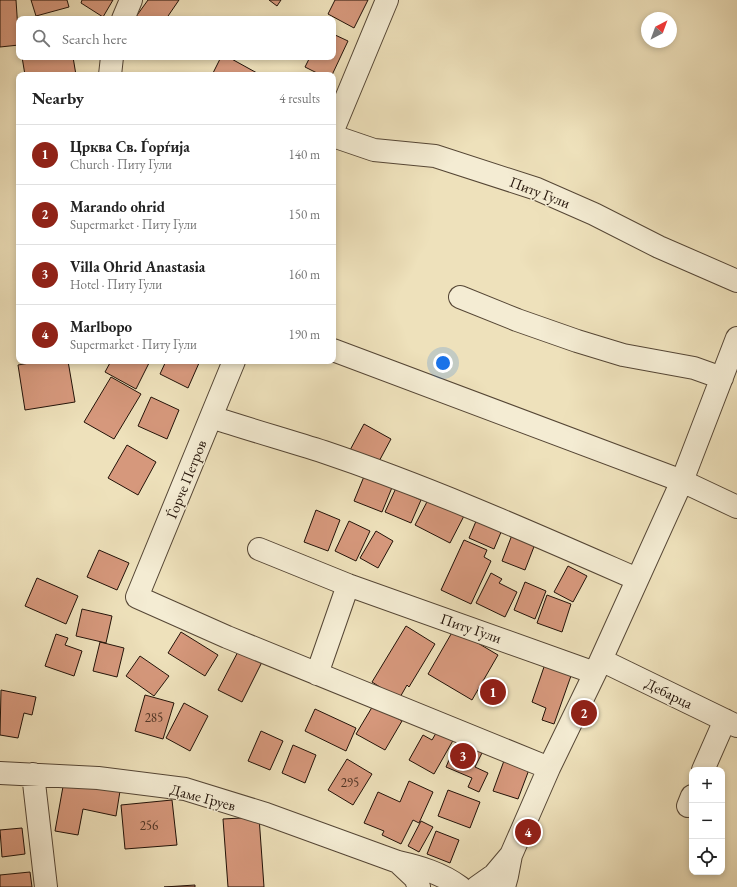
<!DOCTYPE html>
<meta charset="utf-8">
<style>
body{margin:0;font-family:"EB Garamond",serif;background:#f6f6f6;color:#222}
.controls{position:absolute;right:12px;bottom:12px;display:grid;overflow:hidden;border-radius:8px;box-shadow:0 2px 6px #0003}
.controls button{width:36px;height:36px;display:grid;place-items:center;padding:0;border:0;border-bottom:1px solid #e0e0e0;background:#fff;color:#222;font:20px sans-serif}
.compass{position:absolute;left:641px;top:12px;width:36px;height:36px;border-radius:50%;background:#fff;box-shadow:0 2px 6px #0003;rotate:41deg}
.you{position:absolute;left:443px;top:363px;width:14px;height:14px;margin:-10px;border:3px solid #fff;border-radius:50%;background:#1a73e8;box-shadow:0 0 0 6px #1a73e833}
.badge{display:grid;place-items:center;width:26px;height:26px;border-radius:50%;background:#8f2418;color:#fff;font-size:13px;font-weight:700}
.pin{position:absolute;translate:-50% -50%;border:2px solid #fff;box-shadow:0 1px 4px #0006}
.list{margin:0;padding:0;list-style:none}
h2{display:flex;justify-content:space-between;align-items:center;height:52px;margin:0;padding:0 16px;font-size:17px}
h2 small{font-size:13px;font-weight:400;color:#767676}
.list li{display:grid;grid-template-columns:26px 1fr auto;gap:12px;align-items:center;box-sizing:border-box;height:60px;padding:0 16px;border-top:1px solid #e0e0e0}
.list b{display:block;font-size:15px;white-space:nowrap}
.list p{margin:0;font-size:13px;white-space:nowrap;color:#767676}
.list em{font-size:13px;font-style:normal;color:#767676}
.icon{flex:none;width:22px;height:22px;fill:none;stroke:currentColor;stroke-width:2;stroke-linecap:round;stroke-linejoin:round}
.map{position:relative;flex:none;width:737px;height:887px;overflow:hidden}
.search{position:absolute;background:#fff;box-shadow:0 2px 6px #0003;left:16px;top:16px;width:320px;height:44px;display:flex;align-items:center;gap:10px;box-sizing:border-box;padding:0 14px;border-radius:8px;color:#767676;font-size:15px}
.panel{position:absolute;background:#fff;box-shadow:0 2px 6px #0003;left:16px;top:72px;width:320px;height:292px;border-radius:8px}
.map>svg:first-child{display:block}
</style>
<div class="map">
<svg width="737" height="887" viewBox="0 0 737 887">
<rect width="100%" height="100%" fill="#eee1bb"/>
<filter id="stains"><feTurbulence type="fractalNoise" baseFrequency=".005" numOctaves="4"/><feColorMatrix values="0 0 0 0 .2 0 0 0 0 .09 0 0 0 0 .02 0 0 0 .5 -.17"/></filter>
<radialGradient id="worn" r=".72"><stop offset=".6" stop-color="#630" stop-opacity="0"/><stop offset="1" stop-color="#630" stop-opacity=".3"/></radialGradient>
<path fill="#d6987c" stroke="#221208" d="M0,0H16L19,45L0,47Z
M31,0H67L69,7L36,16Z
M82,0H113L103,17L81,3Z
M148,0H179L166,19H137L135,18Z
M269,0H281L277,6Z
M335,0H368L354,28L328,14Z
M333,34L348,41L332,75H321L305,67L310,57H333Z
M22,57H73L76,75H25Z
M221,57H228L257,73L256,75H212Z
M41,361H68L75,402L25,410L18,365Z
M111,361H150L136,389L105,372Z
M166,361H195L199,363L188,388L160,374Z
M111,377L141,394L114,439L84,422Z
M151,397L179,410L167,439L138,426Z
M364,424L391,439L376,467L349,452Z
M127,445L156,462L138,495L108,478Z
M365,474L393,485L382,512L354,501Z
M396,488L421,500L411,523L385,512Z
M430,496L465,514L450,543L415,525Z
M316,510L340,520L328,551L304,542Z
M479,514L504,525L494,549L469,538Z
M349,521L370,531L356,561L335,551Z
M376,531L393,541L378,568L360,558Z
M512,535L535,544L525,570L502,561Z
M464,540L487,550L484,557L491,561L471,604L441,590Z
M99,550L129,563L117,590L87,577Z
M568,566L587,576L573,602L554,592Z
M491,573L502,579L499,583L517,592L505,617L476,603Z
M37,578L78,596L66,624L25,606Z
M525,582L546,591L535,619L514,610Z
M547,595L571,604L562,632L537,623Z
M82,609L112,616L106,643L76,636Z
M406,626L435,644L409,687L407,685L399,699L372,682Z
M454,629L498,655L472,700L428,674Z
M181,632L218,655L205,676L168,653Z
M56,634L68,638L65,645L82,651L74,676L45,666Z
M100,642L124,648L117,677L93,671Z
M242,644L265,656L242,702L218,690Z
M140,656L169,676L154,696L126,676Z
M545,664L572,673L554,724L542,720L546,708L532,702Z
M1,690L36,697L32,715L24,713L18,738L0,735Z
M145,695L174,703L163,739L135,731Z
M184,703L208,716L190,751L166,738Z
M374,704L402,721L385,750L356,734Z
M315,709L356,728L346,751L305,731Z
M439,728L455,737L434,774L409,760L423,735L432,740Z
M261,731L283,741L270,770L248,761Z
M458,739L483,751L475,767L488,773L479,792L468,787L472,778L446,767Z
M293,745L316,755L305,783L282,773Z
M505,758L530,767L518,799L493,791Z
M347,759L372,774L353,805L328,790Z
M64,781L120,791L116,816L83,809L78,835L55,831Z
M409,781L433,792L419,823L413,820L401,844L382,835L384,831L364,823L378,792L400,802Z
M448,790L480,802L470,828L438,816Z
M172,800L177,845L125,849L121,805Z
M259,817L264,887H228L223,819Z
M421,821L433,827L419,852L408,846Z
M22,828L25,854L2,857L0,830Z
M436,831L459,840L450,863L427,854Z
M30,872L32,887H0V875Z
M195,885V887H164Z"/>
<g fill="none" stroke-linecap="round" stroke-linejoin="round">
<g stroke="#554635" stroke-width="24">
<path id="minor" d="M123,19L131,0
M110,75L112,57
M333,130L387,0
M333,136L374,150L435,156L537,189L594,214L659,247L737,281
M460,297L517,320L577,341L623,355L694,368L722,378
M333,350L682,481L737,507
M234,361L137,597L227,637L549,768
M211,417C248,429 286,440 324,452C431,488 534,534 637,579
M259,549L348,585L595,673
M601,660L737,726
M317,674L348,585
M703,770L725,720
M0,773L98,778L185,789L266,814L398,862C420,867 441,873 460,887
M33,774L46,887
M688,806L692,796
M398,862L415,878L419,887
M477,887L494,875L510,856
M504,887L507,876L511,855L549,768L595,673L682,481L737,338"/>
</g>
<use href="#minor" stroke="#f4ecd3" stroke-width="22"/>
</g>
<g text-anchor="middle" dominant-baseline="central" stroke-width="3" stroke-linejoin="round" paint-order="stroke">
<g font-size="13" fill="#4f3425">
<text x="154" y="717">285</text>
<text x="350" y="782">295</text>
<text x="149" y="825">256</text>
</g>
<g font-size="15" fill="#221208" stroke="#f4ecd3">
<text transform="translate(540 192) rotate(21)">Питу Гули</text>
<text transform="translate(186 479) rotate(-68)">Ѓорче Петров</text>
<text transform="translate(471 628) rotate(19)">Питу Гули</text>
<text transform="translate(669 693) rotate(26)">Дебарца</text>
<text transform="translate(203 797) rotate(15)">Даме Груев</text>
</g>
</g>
<rect width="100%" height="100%" filter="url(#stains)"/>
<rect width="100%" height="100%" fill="url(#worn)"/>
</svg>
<div class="controls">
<button>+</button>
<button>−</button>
<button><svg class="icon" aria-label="locate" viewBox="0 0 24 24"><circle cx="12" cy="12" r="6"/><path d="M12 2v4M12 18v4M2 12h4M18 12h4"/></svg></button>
</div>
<svg class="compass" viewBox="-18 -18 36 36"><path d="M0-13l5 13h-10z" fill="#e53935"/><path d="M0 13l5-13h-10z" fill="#767676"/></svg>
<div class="you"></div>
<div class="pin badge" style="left:493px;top:692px">1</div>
<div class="pin badge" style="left:584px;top:713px">2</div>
<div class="pin badge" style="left:463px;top:756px">3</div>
<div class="pin badge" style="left:528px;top:832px">4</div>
<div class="search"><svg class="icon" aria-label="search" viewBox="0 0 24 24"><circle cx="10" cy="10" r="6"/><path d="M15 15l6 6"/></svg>Search here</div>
<section class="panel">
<h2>Nearby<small>4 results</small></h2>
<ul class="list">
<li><span class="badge">1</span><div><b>Црква Св. Ѓoрѓијa</b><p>Church · Питу Гули</p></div><em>140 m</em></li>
<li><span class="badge">2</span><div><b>Marando ohrid</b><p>Supermarket · Питу Гули</p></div><em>150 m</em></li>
<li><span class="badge">3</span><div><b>Villa Ohrid Anastasia</b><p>Hotel · Питу Гули</p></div><em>160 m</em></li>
<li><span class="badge">4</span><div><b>Marlbopo</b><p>Supermarket · Питу Гули</p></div><em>190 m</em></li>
</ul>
</section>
</div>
